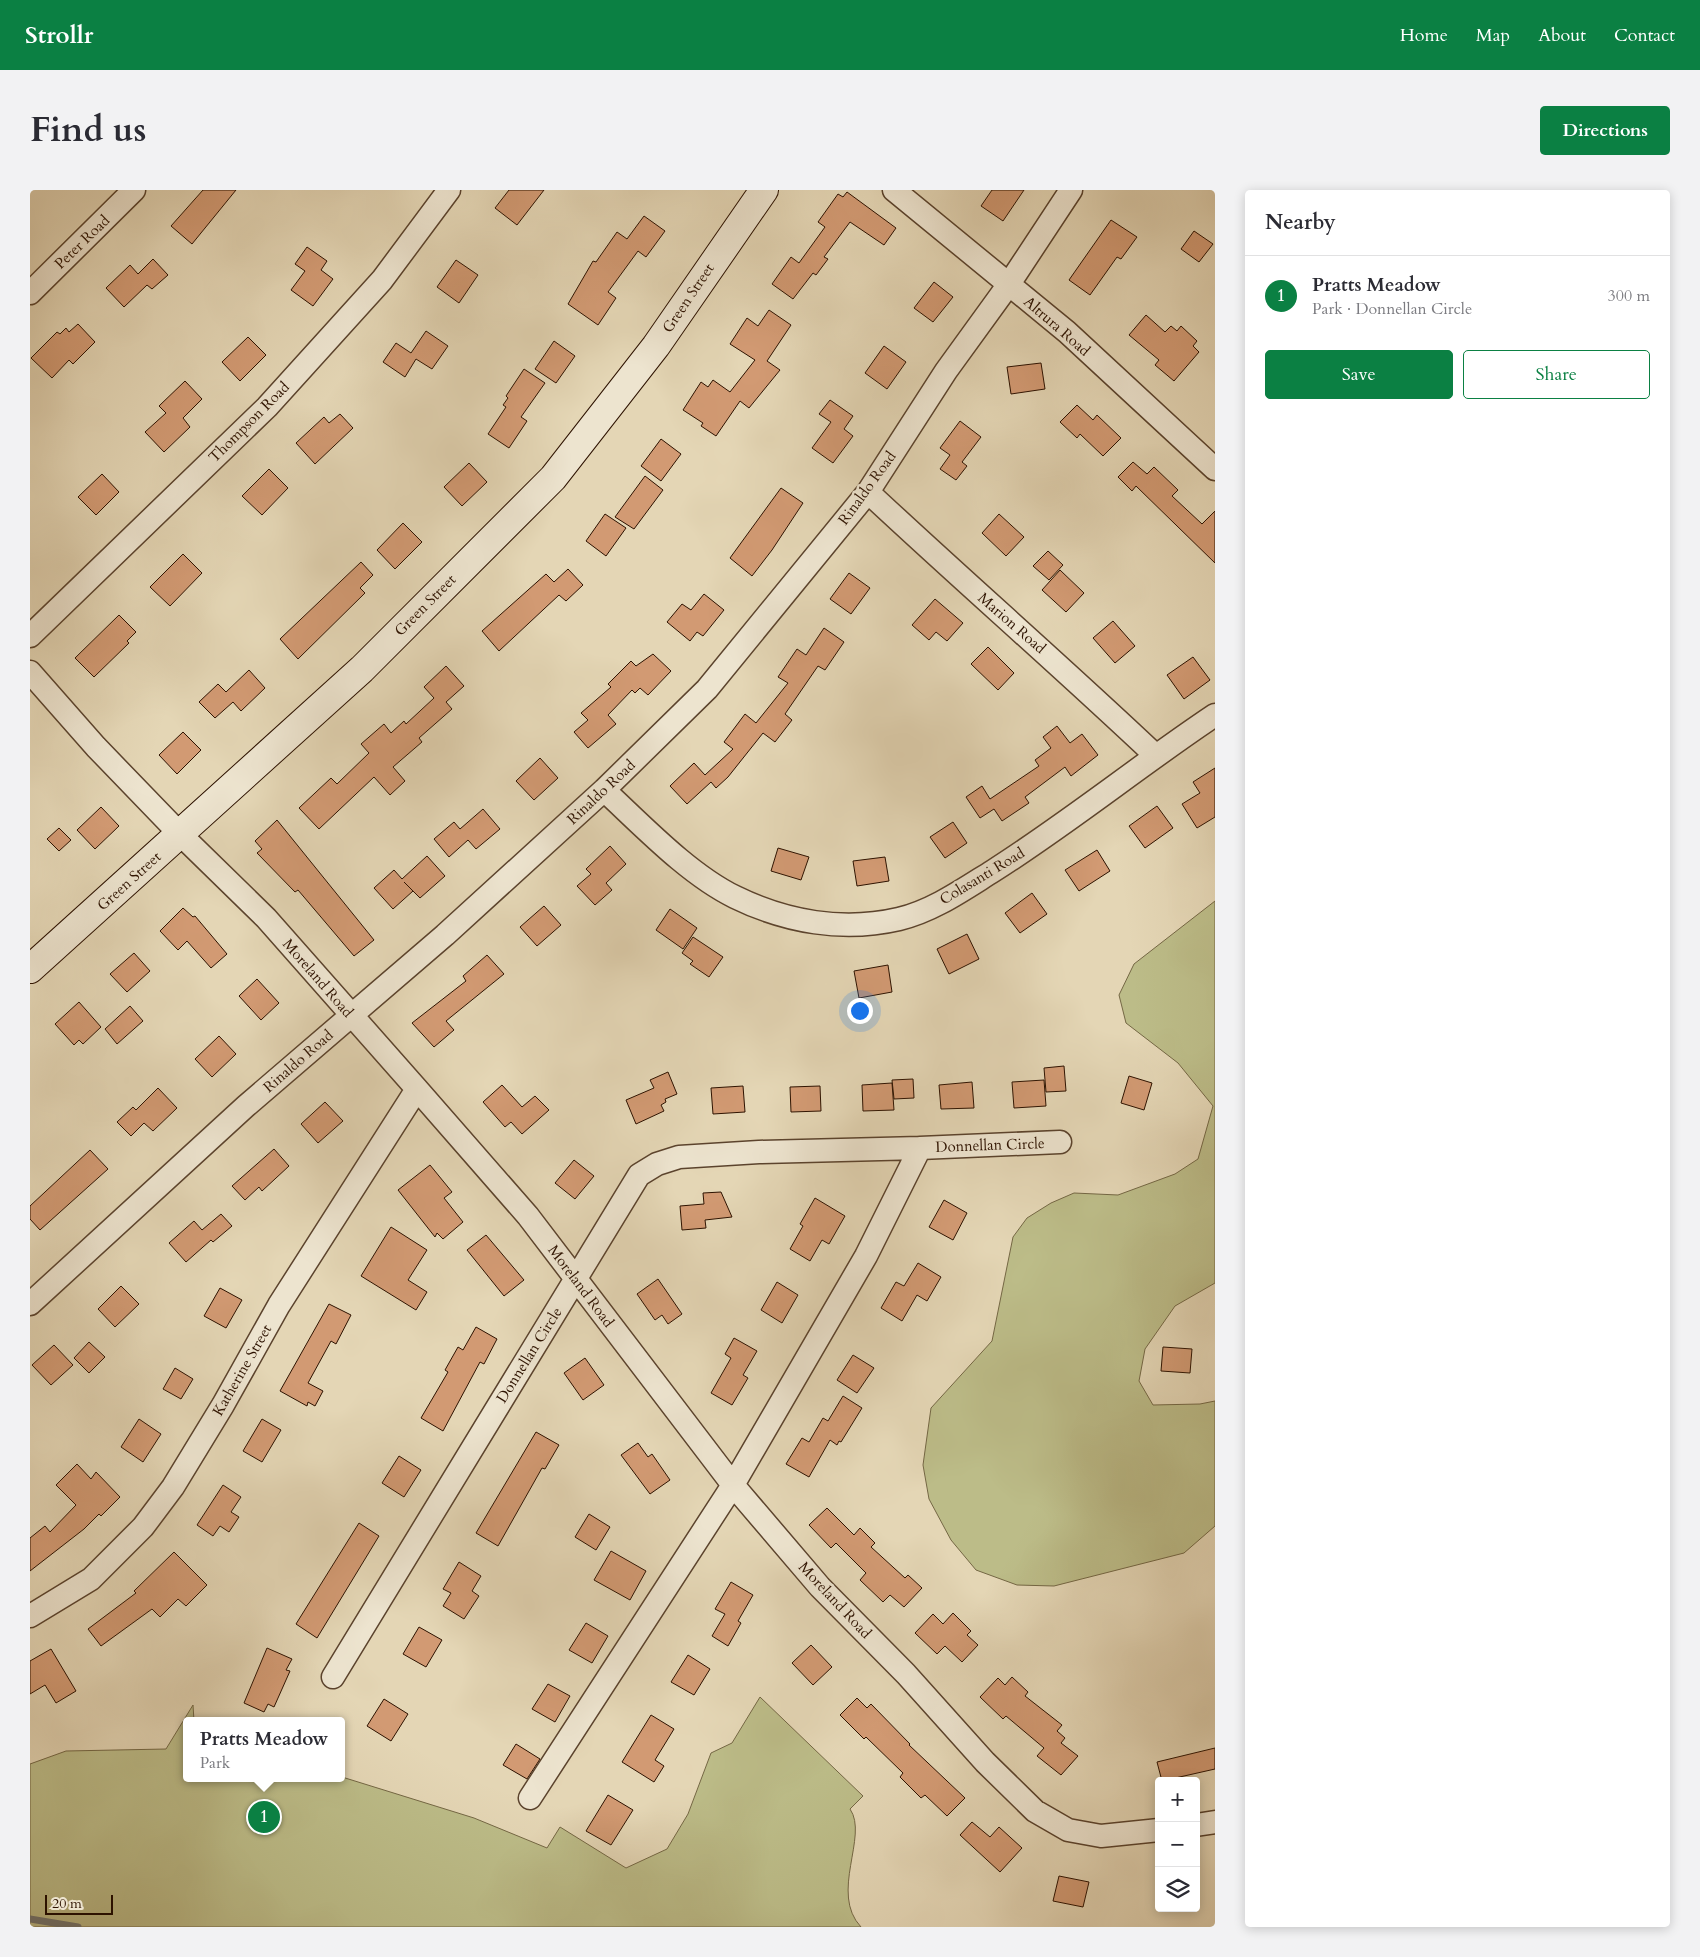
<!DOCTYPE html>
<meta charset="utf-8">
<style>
body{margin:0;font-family:Cardo,serif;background:#f2f2f3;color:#2b2b33}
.controls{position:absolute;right:15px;bottom:15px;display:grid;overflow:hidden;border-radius:5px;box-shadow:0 2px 12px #0003}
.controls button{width:45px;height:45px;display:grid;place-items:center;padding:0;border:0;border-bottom:1px solid #e1e1e2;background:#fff;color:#2b2b33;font:25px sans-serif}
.scale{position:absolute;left:15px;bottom:12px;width:68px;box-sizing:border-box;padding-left:5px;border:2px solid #2d1200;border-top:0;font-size:14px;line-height:18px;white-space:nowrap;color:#2d1200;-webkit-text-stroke:4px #ede4cf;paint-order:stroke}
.you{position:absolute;left:829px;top:820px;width:18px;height:18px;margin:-12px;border:4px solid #fff;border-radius:50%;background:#1a73e8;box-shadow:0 0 0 8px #1a73e833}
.badge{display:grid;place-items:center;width:32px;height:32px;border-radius:50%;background:#0b8043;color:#fff;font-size:16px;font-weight:700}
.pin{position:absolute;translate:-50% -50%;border:2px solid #fff;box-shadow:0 1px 5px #0006}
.popup{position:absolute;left:153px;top:1527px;width:162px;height:65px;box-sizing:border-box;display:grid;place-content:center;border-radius:5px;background:#fff;filter:drop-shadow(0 1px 4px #0005);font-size:16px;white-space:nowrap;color:#7c7c81}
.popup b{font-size:19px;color:#2b2b33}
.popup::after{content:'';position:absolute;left:50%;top:100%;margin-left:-10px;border:10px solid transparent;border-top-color:#fff}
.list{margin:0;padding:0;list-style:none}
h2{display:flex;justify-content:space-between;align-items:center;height:65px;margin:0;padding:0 20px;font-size:21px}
h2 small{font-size:16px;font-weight:400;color:#7c7c81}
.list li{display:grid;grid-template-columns:32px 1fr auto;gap:15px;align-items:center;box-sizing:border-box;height:80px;padding:0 20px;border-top:1px solid #e1e1e2}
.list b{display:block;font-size:19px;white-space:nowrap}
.list p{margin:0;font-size:16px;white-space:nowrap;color:#7c7c81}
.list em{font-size:16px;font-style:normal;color:#7c7c81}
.actions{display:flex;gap:10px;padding:15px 20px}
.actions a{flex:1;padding:11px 0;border:1px solid #0b8043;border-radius:5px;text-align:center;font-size:18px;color:#0b8043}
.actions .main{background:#0b8043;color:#fff}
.icon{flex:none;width:28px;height:28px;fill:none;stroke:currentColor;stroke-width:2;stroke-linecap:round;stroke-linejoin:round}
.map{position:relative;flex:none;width:1185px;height:1737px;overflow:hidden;border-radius:5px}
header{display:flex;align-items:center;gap:30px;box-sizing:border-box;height:70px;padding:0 25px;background:#0b8043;color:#fff}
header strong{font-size:24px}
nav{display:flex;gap:28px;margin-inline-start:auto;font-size:18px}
.intro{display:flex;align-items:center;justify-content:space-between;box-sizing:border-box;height:120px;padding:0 30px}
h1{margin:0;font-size:35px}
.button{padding:12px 22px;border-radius:5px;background:#0b8043;color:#fff;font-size:18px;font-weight:700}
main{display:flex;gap:30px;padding:0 30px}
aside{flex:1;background:#fff;border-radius:5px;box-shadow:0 2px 12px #0003}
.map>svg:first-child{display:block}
</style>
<header>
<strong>Strollr</strong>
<nav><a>Home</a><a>Map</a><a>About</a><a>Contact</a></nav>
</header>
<div class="intro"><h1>Find us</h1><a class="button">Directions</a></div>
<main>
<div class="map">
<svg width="1185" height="1737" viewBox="0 0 1185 1737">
<rect width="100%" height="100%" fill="#e4d6b5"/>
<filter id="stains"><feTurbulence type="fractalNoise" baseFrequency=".004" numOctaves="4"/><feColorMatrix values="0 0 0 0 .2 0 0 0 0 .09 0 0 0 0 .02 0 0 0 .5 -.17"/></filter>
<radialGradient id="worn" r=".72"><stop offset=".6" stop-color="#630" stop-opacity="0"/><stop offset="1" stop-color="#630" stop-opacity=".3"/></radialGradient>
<path fill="#bcbc88" stroke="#746744" d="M1185,711V1093L1145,1116L1115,1159L1109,1191L1123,1215L1170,1214L1185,1211V1336L1154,1363L1024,1396L987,1395L946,1380L921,1350L899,1309L893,1275L901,1218L962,1151L983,1047L997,1028L1021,1013L1044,1003L1088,1005L1145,984L1168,969L1183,916L1148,873L1096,833L1089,805L1104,774Z
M730,1507L833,1606L820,1619C839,1646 799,1703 831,1737H0V1574L36,1561L136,1559L163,1515L164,1531H156V1588L312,1587L444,1628L517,1658L530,1637L596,1678L637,1659L658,1624L681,1563L702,1553Z"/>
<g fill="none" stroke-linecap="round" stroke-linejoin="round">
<path stroke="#707470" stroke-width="7" d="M0,1729L48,1737"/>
</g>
<path fill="#d29a73" stroke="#2d1200" d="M173,0H206L162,54L141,36Z
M479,0H514L487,35L465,18Z
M962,0H994L973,31L951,16Z
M817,2L866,38L854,55L820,32L794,67L798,69L786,85L783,83L763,109L742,94L761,67L769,73L795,37L788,32L808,4L813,7Z
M614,26L635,41L616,67L608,61L578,102L586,108L568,135L538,114L563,71L566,72L587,42L597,49Z
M1081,30L1107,47L1091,69L1087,67L1060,105L1039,90Z
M1164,41L1183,54L1169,72L1151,59Z
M277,57L297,71L291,80L303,89L283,116L261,100L275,81L265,74Z
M123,69L138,85L122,99L117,95L94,117L76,98L100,75L108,84Z
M426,70L448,85L429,113L407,97Z
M904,92L923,107L903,132L884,118Z
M739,120L761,135L737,171L750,180L719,218L710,211L686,246L671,236L673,233L653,220L671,192L678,197L683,190L700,202L725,170L700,154L717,128L728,136Z
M1116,125L1135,142L1141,136L1147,141L1151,136L1167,151L1163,156L1169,162L1144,191L1125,175L1129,170L1099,145Z
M48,134L65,152L43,174L39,170L22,188L1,168L27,142L30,144L36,138L39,142Z
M396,141L418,156L402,179L386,169L375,187L353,172L366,153L381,163Z
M218,147L236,165L210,191L192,172Z
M524,151L545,166L526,193L505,179Z
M854,156L876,172L857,199L835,183Z
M1011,173L1015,199L981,204L977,177Z
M494,179L515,193L491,227L497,231L479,258L458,244L476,217L473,215L478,208L476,206Z
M155,191L172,209L153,228L160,237L134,262L115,242L136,223L129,216Z
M800,210L823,226L814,239L823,246L803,273L782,258L801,232L789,224Z
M1047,215L1063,230L1067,225L1091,248L1073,266L1050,244L1047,248L1030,232Z
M310,224L323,238L285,274L266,253L294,227L299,233Z
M930,231L951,247L932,272L937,276L926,290L910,279L920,265L910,258Z
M631,249L651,264L631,291L611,276Z
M1103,272L1117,284L1124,277L1148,300L1142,306L1172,334L1185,321V373L1106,296L1102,301L1088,287Z
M439,273L457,292L432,316L414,297Z
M239,279L258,298L232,325L212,306Z
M72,284L89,302L66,325L48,307Z
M615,286L633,300L604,339L585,327Z
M751,298L773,313L742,360L722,386L700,368Z
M575,324L596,338L576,366L556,351Z
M969,324L994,347L976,366L952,343Z
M373,333L392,352L365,379L347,360Z
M1018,361L1033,375L1019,390L1003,376Z
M153,364L172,383L140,416L120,397Z
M331,372L343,385L330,398L335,403L268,469L250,449Z
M538,379L553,395L536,411L529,405L469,461L452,441L516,384L524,392Z
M1030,380L1054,403L1036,422L1012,400Z
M819,383L840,398L821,424L800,409Z
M674,404L694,420L673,446L667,442L660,451L637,432L652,414L661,420Z
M905,409L933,433L917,451L906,442L899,450L882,435Z
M89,425L106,442L97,451L99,453L64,487L45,468Z
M1083,431L1105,456L1085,473L1063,448Z
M794,438L814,452L795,480L788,476L755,524L762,530L745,552L733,543L698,587L686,598L681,592L657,614L640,596L664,573L675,585L703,559L694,552L715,524L726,533L758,493L748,487L767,459L776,465Z
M958,457L984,483L968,500L941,474Z
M623,464L641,481L618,505L610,498L605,503L602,500L578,525L586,534L558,558L544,542L558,530L551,523L581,497L578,494L601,471L606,476Z
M1163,467L1180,490L1154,509L1137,485Z
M416,476L434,496L416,512L422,519L389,548L392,552L363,577L375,591L360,605L344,587L289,639L269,618L301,588L307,594L339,563L331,554L354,534L361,543L374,531L376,534L404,508L394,497Z
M219,480L235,498L211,521L203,512L185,528L169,512L188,494L196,502Z
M1027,536L1040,553L1052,544L1068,565L1041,586L1035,577L995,607L999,613L972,631L964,619L950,628L936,607L952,596L960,609L1009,576L1005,570L1021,558L1013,547Z
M153,542L171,560L147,584L129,565Z
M510,568L528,588L504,610L486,591Z
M1185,578V627L1167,638L1152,614L1170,603L1163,592Z
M1127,616L1143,638L1115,658L1099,636Z
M71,617L89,636L65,659L47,640Z
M453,619L470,639L446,659L438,650L419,667L404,649L424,632L430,639Z
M247,630L344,750L324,766L268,700L265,702L227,663L232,659L225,651Z
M923,632L937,653L915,668L900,647Z
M29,638L41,650L29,661L17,649Z
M580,656L596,674L576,693L582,700L565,715L547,696L561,684L556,679Z
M748,658L779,667L771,690L741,681Z
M1067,660L1080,681L1049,701L1035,680Z
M397,666L415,686L390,708L374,692L383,701L363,719L344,698L364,680L372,689Z
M855,667L859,691L827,696L823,671Z
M1002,703L1017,724L990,743L975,723Z
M514,716L531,735L507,756L490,737Z
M153,718L163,727L165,726L197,764L181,778L157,751L148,760L130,741Z
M640,719L667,738L653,759L626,740Z
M937,744L949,769L919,784L907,759Z
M663,747L693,767L679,787L660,774L663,771L652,763Z
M104,763L120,781L97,802L80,784Z
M457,765L474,784L416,831L424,840L404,857L382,833L436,791L433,786Z
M858,775L862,802L829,808L824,781Z
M227,789L249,813L231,830L209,806Z
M49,812L71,837L53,854L49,850L44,855L25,834Z
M100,816L113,831L87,854L75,839Z
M189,846L206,864L182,887L165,869Z
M1034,876L1036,901L1016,902L1014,878Z
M638,882L647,904L635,909L636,912L631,915L634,921L606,934L596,910L624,898L620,890Z
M1099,886L1122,893L1114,920L1091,913Z
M883,889L884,908L864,909L862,890Z
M1014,890L1016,916L984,918L982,892Z
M942,892L944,918L911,919L909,895Z
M862,893L864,920L833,921L832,895Z
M472,895L492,917L505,906L519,920L492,944L481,932L475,937L453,912Z
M713,896L715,922L683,924L681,898Z
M790,896L791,921L761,922L760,897Z
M128,898L147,918L123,941L114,933L101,946L87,932L103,917L106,920Z
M295,912L313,931L288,953L271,934Z
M244,959L259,976L232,1001L229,997L215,1010L202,996Z
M60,960L78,979L10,1040L0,1029V1016Z
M544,970L564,986L545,1009L525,993Z
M400,975L422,1002L414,1008L433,1032L413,1049L407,1043L405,1047L368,1000Z
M691,1002L702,1027L675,1030L676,1038L652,1040L650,1016L674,1014L673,1003Z
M785,1008L815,1026L799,1054L792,1050L780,1071L760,1059L773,1036L770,1034Z
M914,1010L937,1023L923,1050L899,1037Z
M191,1024L202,1036L183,1052L181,1050L156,1072L139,1053L164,1031L172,1040Z
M361,1037L397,1060L378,1090L397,1102L386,1120L331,1086Z
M456,1045L494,1090L474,1106L437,1060Z
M888,1073L911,1087L897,1111L887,1105L872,1131L851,1118L866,1092L874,1096Z
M628,1089L652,1124L638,1134L632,1125L625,1130L607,1104Z
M747,1092L768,1105L752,1133L731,1120Z
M91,1096L109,1114L85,1137L68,1119Z
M190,1098L212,1110L196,1138L174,1126Z
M299,1114L321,1125L306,1154L301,1151L278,1193L293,1201L285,1216L278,1212L277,1216L250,1201Z
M446,1137L467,1149L454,1174L450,1172L413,1241L391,1228L418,1182L415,1180L428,1157L433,1160Z
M704,1148L727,1161L713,1185L718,1188L702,1215L681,1203L701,1168L695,1164Z
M59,1152L75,1167L59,1183L44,1168Z
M24,1155L43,1175L21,1195L2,1175Z
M1133,1157L1162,1159L1160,1183L1131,1181Z
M823,1165L844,1178L827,1203L807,1190Z
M555,1168L574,1195L553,1210L534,1183Z
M145,1178L163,1189L151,1209L133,1199Z
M813,1206L832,1218L811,1252L809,1251L807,1255L800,1250L779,1287L756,1274L772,1248L779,1252L793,1228L798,1231Z
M109,1229L131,1244L113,1272L91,1257Z
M232,1229L251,1240L232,1272L213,1261Z
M506,1242L529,1255L515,1279L512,1278L468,1356L446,1343Z
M608,1253L618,1267L622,1264L640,1290L620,1304L591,1265Z
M369,1266L391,1280L374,1307L352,1293Z
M47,1274L61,1289L66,1282L90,1307L71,1326L69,1324L54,1339L0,1381V1348L15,1336L20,1342L46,1315L26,1295Z
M193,1295L211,1307L201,1322L209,1327L199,1342L190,1336L183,1346L167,1335Z
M797,1318L824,1345L830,1338L845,1353L841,1357L875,1388L878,1385L892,1398L874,1417L860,1405L853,1412L830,1390L836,1383L806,1353L801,1358L779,1335Z
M559,1324L580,1337L566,1360L545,1347Z
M329,1333L349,1346L287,1448L266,1434Z
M581,1361L616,1381L600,1410L564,1390Z
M144,1362L177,1395L156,1416L148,1409L130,1427L122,1419L71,1456L58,1439L106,1403L104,1401Z
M429,1372L451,1386L442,1401L449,1406L434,1429L413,1416L421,1403L413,1399Z
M701,1392L723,1405L708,1431L711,1433L698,1456L682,1446L695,1424L685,1419Z
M923,1423L941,1441L937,1445L948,1455L932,1472L915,1456L907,1464L885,1443L903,1424L913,1434Z
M556,1433L578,1446L562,1473L539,1460Z
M389,1437L412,1450L396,1477L373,1464Z
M781,1455L802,1477L783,1495L762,1473Z
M237,1458L262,1469L256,1480L260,1481L244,1517L238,1514L234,1522L214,1513Z
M21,1459L46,1501L26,1513L15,1495L0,1504V1471Z
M658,1465L680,1479L664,1505L641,1492Z
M982,1487L998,1502L995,1506L1032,1535L1027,1541L1035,1548L1031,1553L1048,1566L1031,1585L1007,1566L1014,1558L976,1526L973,1529L950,1507L968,1488L975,1495Z
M518,1494L540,1506L525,1532L502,1519Z
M827,1508L837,1518L841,1514L880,1554L879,1555L935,1608L917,1626L895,1605L891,1608L870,1587L873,1583L836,1547L834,1549L810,1525Z
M354,1509L378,1524L361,1551L337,1536Z
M621,1525L644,1539L625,1570L634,1576L624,1592L592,1572Z
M486,1554L510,1569L497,1589L473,1575Z
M1185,1558V1579L1132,1591L1127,1572Z
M578,1605L603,1620L581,1655L556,1641Z
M942,1632L960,1647L969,1637L992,1658L970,1682L930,1645Z
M1029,1686L1059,1692L1053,1717L1023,1711Z"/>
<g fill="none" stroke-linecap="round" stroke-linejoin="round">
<g stroke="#5b432d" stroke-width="25">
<path id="minor" d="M864,0L1037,142L1185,279
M0,103L104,0
M838,302C933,391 1031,476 1125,565
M0,446L237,217L352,90L419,0
M0,482L66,557L150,644L236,728L387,899L498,1026L703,1295L790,1397L876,1484L955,1572L1005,1621L1038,1640L1071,1646L1129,1640
M574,600C612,635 658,684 705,707C756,732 813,742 869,729C903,721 934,699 963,681C1040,632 1110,575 1185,525
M890,958L1030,952
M0,1114L216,916L415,745L574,600L677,499L838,302L916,181L979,94L1041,0
M0,1426L61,1389L113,1337L143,1297L193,1215L249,1115L387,899
M303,1487L609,985L627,974L649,967L729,962L890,958L836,1066L703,1295L500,1608
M1166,1635L1185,1632"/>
</g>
<g stroke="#2d1200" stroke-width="30">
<path id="secondary" d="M0,779L332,479L523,288L626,156L734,0"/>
</g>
<use href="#minor" stroke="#ede4cf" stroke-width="22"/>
<use href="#secondary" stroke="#ede4cf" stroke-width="28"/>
</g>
<g text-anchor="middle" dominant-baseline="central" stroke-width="5" stroke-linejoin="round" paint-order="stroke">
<g font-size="15" fill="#2d1200" stroke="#ede4cf">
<text transform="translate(52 52) rotate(-44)">Peter Road</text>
<text transform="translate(658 108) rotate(-56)">Green Street</text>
<text transform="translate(1027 136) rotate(41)">Altrura Road</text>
<text transform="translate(219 232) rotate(-45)">Thompson Road</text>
<text transform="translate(837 298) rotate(-54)">Rinaldo Road</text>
<text transform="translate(395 415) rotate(-45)">Green Street</text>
<text transform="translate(982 433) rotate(41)">Marion Road</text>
<text transform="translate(571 602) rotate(-43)">Rinaldo Road</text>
<text transform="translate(952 686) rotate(-31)">Colasanti Road</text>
<text transform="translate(99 691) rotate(-42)">Green Street</text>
<text transform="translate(288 788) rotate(49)">Moreland Road</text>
<text transform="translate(268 871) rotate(-41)">Rinaldo Road</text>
<text transform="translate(960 955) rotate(-2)">Donnellan Circle</text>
<text transform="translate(551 1096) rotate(53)">Moreland Road</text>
<text transform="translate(499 1165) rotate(-58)">Donnellan Circle</text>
<text transform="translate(212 1180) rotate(-60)">Katherine Street</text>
<text transform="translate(805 1410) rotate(47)">Moreland Road</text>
</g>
</g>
<rect width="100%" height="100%" filter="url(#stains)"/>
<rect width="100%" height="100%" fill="url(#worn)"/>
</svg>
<div class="controls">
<button>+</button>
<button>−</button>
<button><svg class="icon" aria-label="layers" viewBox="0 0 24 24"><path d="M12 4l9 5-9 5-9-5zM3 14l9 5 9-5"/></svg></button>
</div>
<div class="scale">20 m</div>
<div class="you"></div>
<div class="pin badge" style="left:234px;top:1627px">1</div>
<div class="popup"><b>Pratts Meadow</b>Park</div>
</div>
<aside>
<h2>Nearby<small></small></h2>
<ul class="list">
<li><span class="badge">1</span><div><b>Pratts Meadow</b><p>Park · Donnellan Circle</p></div><em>300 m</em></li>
</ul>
<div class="actions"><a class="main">Save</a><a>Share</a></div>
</aside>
</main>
